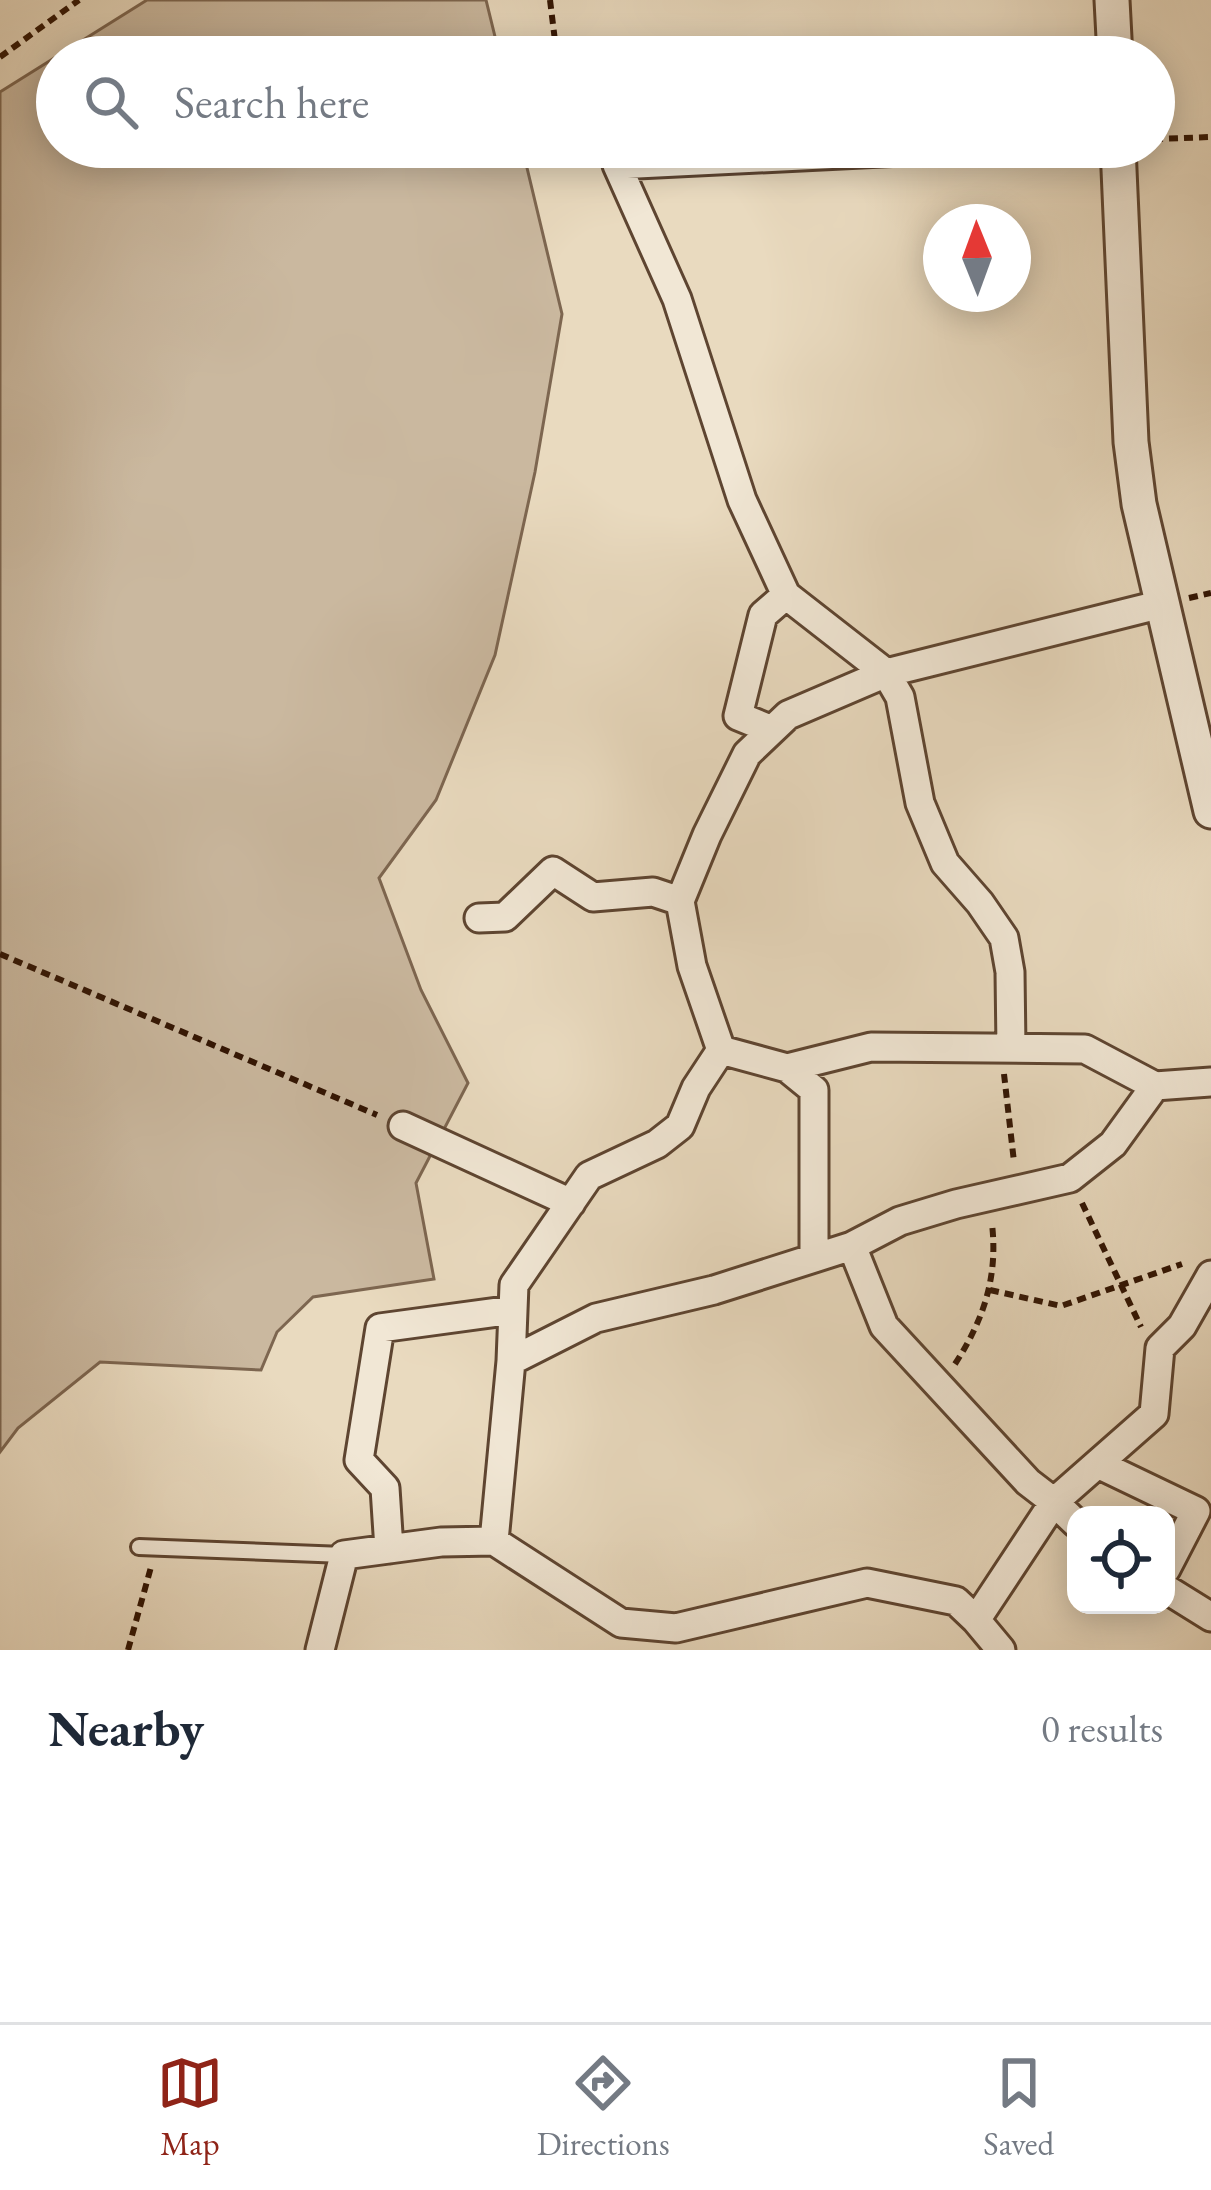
<!DOCTYPE html>
<style>
body{margin:0;font-family:"EB Garamond",serif;background:#f2f2f3;color:#1f2937}
.controls{position:absolute;right:36px;bottom:36px;display:grid;overflow:hidden;border-radius:24px;box-shadow:0 6px 30px #0003}
.controls button{width:108px;height:108px;display:grid;place-items:center;padding:0;border:0;border-bottom:3px solid #e0e1e3;background:#fff;color:#1f2937;font:60px sans-serif}
.compass{position:absolute;left:923px;top:204px;width:108px;height:108px;border-radius:50%;background:#fff;box-shadow:0 6px 30px #0003;rotate:359deg}
.list{margin:0;padding:0;list-style:none}
h2{display:flex;justify-content:space-between;align-items:center;height:156px;margin:0;padding:0 48px;font-size:51px}
h2 small{font-size:39px;font-weight:400;color:#747a83}
.icon{flex:none;width:66px;height:66px;fill:none;stroke:currentColor;stroke-width:2;stroke-linecap:round;stroke-linejoin:round}
.map{position:relative;flex:none;width:1211px;height:1650px;overflow:hidden}
.search{position:absolute;background:#fff;box-shadow:0 6px 30px #0003;left:36px;right:36px;top:36px;height:132px;display:flex;align-items:center;gap:30px;box-sizing:border-box;padding:0 42px;border-radius:66px;color:#747a83;font-size:45px}
.sheet{height:372px;background:#fff}
nav{display:flex;justify-content:space-around;align-items:center;box-sizing:border-box;height:168px;border-top:3px solid #e0e1e3;background:#fff;font-size:33px;color:#747a83}
nav a{display:grid;justify-items:center;gap:6px}
nav .on{color:#8f2418}
.map>svg:first-child{display:block}
</style>
<div class="map">
<svg width="1211" height="1650" viewBox="0 0 1211 1650">
<rect width="100%" height="100%" fill="#e9dabf"/>
<filter id="stains"><feTurbulence type="fractalNoise" baseFrequency=".00167" numOctaves="4"/><feColorMatrix values="0 0 0 0 .2 0 0 0 0 .09 0 0 0 0 .02 0 0 0 .5 -.17"/></filter>
<radialGradient id="worn" r=".72"><stop offset=".6" stop-color="#630" stop-opacity="0"/><stop offset="1" stop-color="#630" stop-opacity=".3"/></radialGradient>
<path fill="#cab89f" stroke="#7d6650" stroke-width="3" d="M147,0H486L500,57H57V147H522L562,314L535,472L495,655L436,800L379,878L421,990L468,1083L416,1183L434,1279L313,1297L277,1332L261,1370L100,1362L18,1428L0,1452V92Z"/>
<g fill="none" stroke-linecap="round" stroke-linejoin="round">
<g stroke="#5e4531" stroke-width="20">
<path id="service" d="M139,1547L344,1555"/>
</g>
<g stroke="#5e4531" stroke-width="33">
<path id="minor" d="M983,147L617,165L677,299L742,500L786,595L886,673L900,697L920,803L945,863L980,903L1004,938L1010,972L1011,1048
M772,730L738,716L763,615L786,595
M479,918L505,917L553,871L593,897L653,892L680,901
M721,1050L787,1068L814,1090V1258
M787,1068L871,1047L1085,1049L1155,1086L1211,1082
M403,1126L571,1203
M852,1246L900,1221L956,1204L1070,1178L1113,1144L1155,1086
M511,1361L596,1318L714,1290L852,1246L884,1326L1028,1482L1054,1502L1154,1414L1160,1348L1182,1326L1211,1275
M1098,1464L1196,1511L1166,1569
M494,1541L621,1623L676,1628L867,1583L956,1601L976,1620L1001,1650
M389,1549L385,1488L359,1460L380,1328L513,1310
M1166,1589L1211,1617
M976,1620L1054,1502L1076,1523
M320,1650L344,1555L441,1542L494,1541L511,1361L514,1285L589,1176L657,1144L680,1126L696,1088L721,1050L692,966L680,901L707,835L747,754L788,715L886,673L1162,604"/>
</g>
<g stroke="#5e4531" stroke-width="39">
<path id="tertiary" d="M1112,0L1115,57
M1118,147L1131,442L1139,504L1211,811"/>
</g>
<path stroke="#301302" stroke-width="6" stroke-dasharray="9 6" stroke-linecap="butt" d="M550,0L557,57
M0,57L79,0
M1154,139L1211,137
M1189,598L1211,593
M0,954L377,1115
M1004,1074L1014,1162
M1082,1203L1141,1327
M990,1290L1061,1306L1182,1264
M955,1364C984,1319 998,1277 992,1224
M128,1650L151,1567"/>
<use href="#service" stroke="#f1e7d5" stroke-width="14"/>
<use href="#minor" stroke="#f1e7d5" stroke-width="27"/>
<use href="#tertiary" stroke="#f1e7d5" stroke-width="33"/>
</g>
<rect width="100%" height="100%" filter="url(#stains)"/>
<rect width="100%" height="100%" fill="url(#worn)"/>
</svg>
<div class="controls">
<button><svg class="icon" aria-label="locate" viewBox="0 0 24 24"><circle cx="12" cy="12" r="6"/><path d="M12 2v4M12 18v4M2 12h4M18 12h4"/></svg></button>
</div>
<svg class="compass" viewBox="-18 -18 36 36"><path d="M0-13l5 13h-10z" fill="#e53935"/><path d="M0 13l5-13h-10z" fill="#747a83"/></svg>
<div class="search"><svg class="icon" aria-label="search" viewBox="0 0 24 24"><circle cx="10" cy="10" r="6"/><path d="M15 15l6 6"/></svg>Search here</div>
</div>
<section class="sheet">
<h2>Nearby<small>0 results</small></h2>
<ul class="list">
</ul>
</section>
<nav>
<a class="on"><svg class="icon" aria-label="map" viewBox="0 0 24 24"><path d="M3 6l6-2 6 2 6-2v14l-6 2-6-2-6 2zM9 4v14M15 6v14"/></svg>Map</a>
<a><svg class="icon" aria-label="directions" viewBox="0 0 24 24"><path d="M12 3l9 9-9 9-9-9zM9 14v-3h6M13 9l2 2-2 2"/></svg>Directions</a>
<a><svg class="icon" aria-label="saved" viewBox="0 0 24 24"><path d="M7 4h10v16l-5-4-5 4z"/></svg>Saved</a>
</nav>
